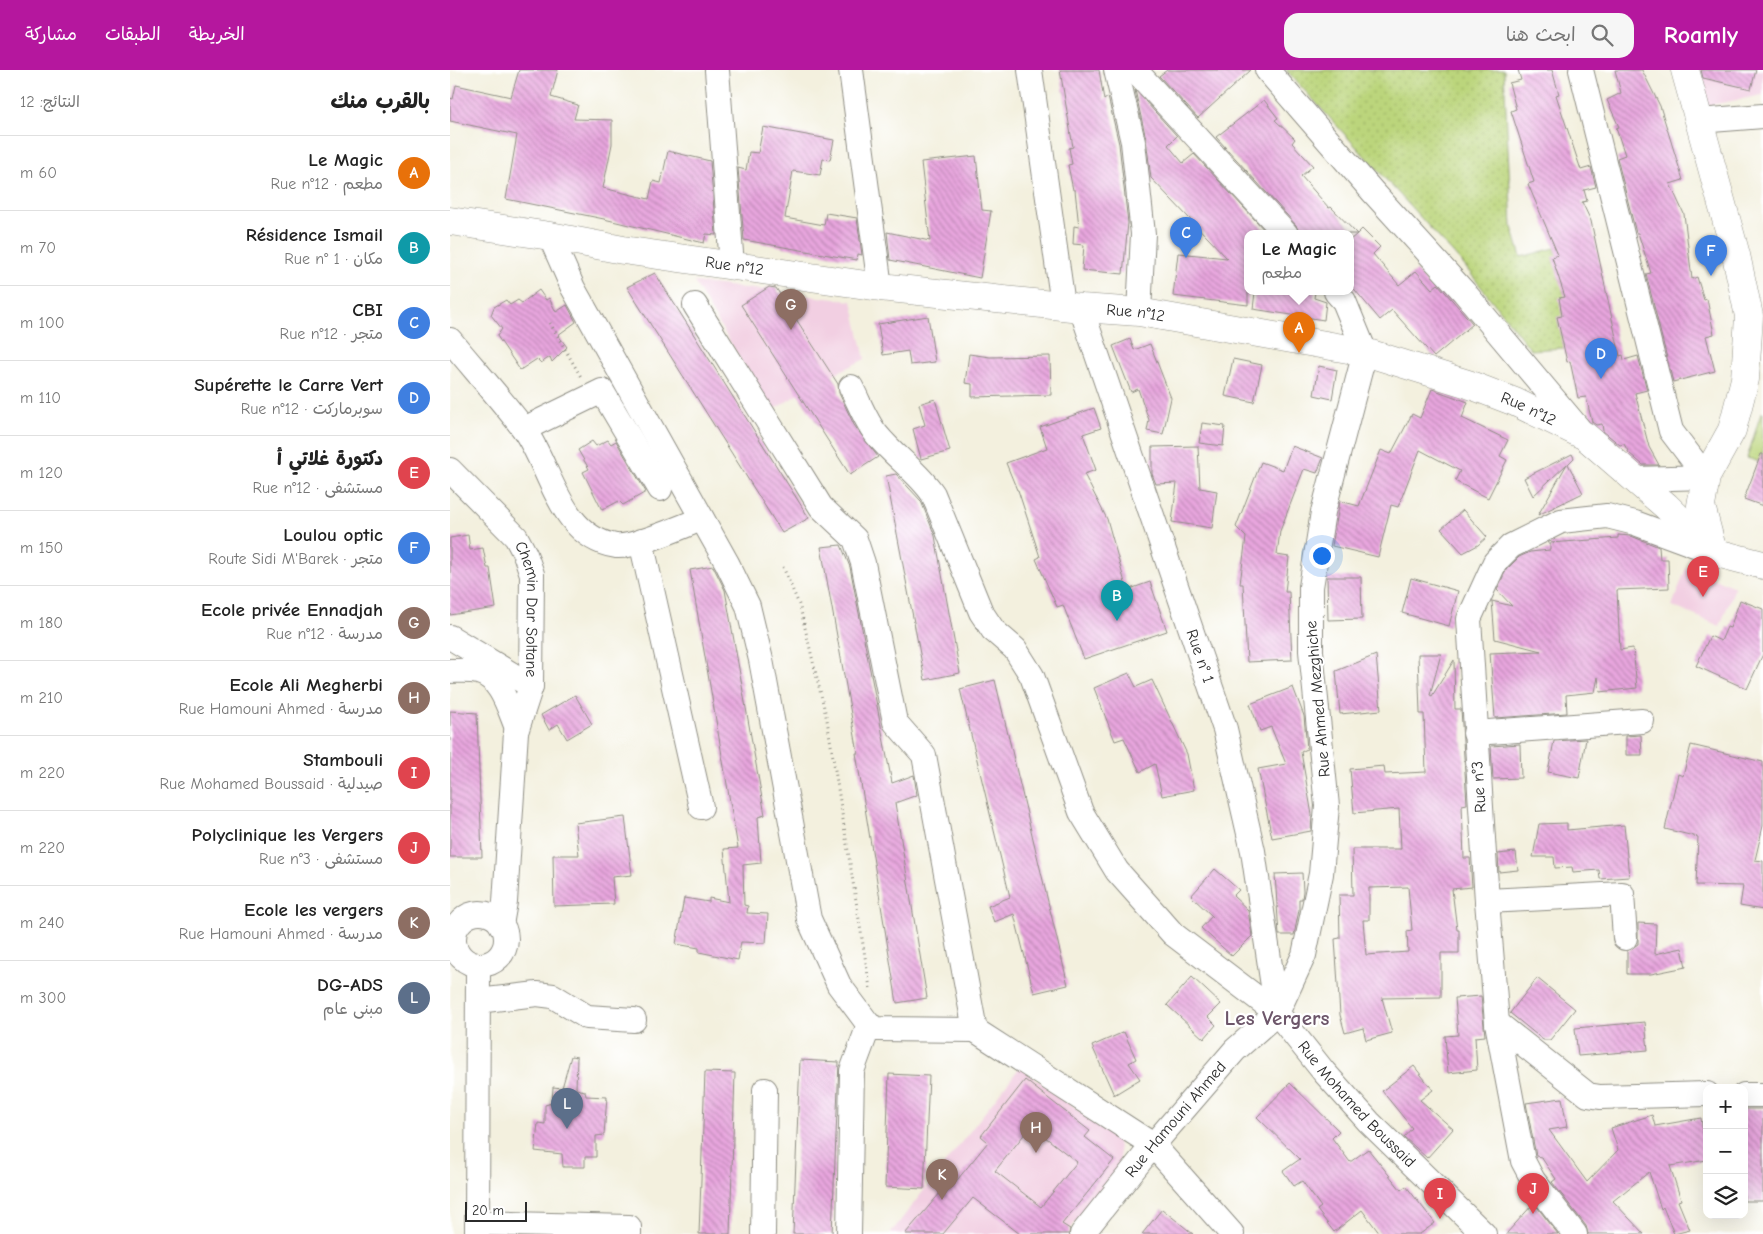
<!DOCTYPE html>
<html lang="ar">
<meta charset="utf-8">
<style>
body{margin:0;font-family:"Comic Neue","Playpen Sans Arabic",sans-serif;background:#f6f6f6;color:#222;direction:rtl}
.controls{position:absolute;right:15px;bottom:15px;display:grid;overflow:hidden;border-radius:10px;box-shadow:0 5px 20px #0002}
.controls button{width:45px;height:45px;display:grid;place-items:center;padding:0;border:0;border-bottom:1px solid #e0e0e0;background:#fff;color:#222;font:25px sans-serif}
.scale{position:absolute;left:15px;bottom:12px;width:62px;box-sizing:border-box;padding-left:5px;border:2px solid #2b2b2b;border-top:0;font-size:14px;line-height:18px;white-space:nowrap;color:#2b2b2b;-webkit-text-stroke:4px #fff;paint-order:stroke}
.you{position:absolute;left:871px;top:485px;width:18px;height:18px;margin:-12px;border:4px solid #fff;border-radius:50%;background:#1a73e8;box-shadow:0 0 0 8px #1a73e833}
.badge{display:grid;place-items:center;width:32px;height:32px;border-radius:50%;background:#b5179e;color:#fff;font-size:16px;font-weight:700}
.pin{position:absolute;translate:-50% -41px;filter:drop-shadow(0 1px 2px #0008)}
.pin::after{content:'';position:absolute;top:26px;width:18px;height:15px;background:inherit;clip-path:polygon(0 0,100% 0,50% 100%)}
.popup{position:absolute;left:794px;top:160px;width:110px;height:65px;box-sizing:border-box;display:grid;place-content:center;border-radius:10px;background:#fff;filter:drop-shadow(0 1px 4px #0005);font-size:16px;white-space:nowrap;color:#767676}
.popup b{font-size:19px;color:#222}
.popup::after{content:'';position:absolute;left:50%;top:100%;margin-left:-10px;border:10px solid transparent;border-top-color:#fff}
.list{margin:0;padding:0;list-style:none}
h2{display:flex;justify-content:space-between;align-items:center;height:65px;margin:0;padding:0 20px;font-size:21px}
h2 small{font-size:16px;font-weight:400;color:#767676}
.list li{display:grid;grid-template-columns:32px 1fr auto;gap:15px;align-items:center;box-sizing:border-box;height:75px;padding:0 20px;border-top:1px solid #e0e0e0}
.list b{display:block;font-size:19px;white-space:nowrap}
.list p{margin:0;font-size:16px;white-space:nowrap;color:#767676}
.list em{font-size:16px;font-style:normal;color:#767676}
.icon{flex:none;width:28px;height:28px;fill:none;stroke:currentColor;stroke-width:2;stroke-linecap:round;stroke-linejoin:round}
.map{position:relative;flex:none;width:1313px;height:1164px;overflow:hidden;direction:ltr}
header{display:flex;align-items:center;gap:30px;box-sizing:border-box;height:70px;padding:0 25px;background:#b5179e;color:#fff}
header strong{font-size:24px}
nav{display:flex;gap:28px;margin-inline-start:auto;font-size:18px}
.search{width:350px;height:45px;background:#f6f6f6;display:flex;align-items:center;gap:12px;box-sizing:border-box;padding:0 18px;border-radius:15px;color:#767676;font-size:19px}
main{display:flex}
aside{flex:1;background:#fff}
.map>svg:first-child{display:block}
</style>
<header>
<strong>Roamly</strong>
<div class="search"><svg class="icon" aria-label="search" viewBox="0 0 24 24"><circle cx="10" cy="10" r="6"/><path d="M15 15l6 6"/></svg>ابحث هنا</div>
<nav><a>الخريطة</a><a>الطبقات</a><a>مشاركة</a></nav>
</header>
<main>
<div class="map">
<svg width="1313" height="1164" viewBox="0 0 1313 1164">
<defs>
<pattern id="grass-dots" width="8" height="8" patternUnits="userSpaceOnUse" patternTransform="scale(1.25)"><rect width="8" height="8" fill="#bbd57b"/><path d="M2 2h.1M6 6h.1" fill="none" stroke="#a1b76a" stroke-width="1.8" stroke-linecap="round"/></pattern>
<pattern id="building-back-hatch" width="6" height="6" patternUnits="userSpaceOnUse" patternTransform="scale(1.25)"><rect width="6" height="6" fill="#e8a6de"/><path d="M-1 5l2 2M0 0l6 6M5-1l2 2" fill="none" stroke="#bc87b4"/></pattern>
</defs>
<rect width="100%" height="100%" fill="#fff"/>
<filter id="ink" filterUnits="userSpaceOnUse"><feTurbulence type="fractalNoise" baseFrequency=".02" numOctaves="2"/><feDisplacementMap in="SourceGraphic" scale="10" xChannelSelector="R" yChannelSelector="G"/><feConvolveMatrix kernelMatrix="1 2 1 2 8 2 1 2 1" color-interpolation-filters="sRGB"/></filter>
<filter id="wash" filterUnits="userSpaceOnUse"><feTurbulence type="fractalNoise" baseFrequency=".0096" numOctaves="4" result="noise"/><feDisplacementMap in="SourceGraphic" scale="20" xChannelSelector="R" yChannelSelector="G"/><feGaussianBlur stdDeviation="1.12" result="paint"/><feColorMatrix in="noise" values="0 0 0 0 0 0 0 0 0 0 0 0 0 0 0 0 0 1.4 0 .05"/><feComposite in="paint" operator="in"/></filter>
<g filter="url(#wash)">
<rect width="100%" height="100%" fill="#f3f0de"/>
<path fill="#f2cfe2" d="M1248,0H1313V25L1255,36Z
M244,212L402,231L415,289L376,308L321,341Z
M1236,498L1285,517L1270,556L1222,536Z
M570,997L668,1069L671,1097L616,1164H440Z"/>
<path fill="url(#grass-dots)" stroke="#738053" d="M836,0H1054L1062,157L1071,187L1105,178L1130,277L1081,280L1013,194Z"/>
<path fill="#bbd57b" stroke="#738053" d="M1311,343H1313V393L1297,388Z"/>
<g id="blocks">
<path fill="url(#building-back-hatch)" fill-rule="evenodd" d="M69,0H108L101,27L128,35L124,49L162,50V74L153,118L199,129L203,111L211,113L218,81L260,91L266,165L256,164L254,173L154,149L56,129L67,65L0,51V28L3,29L6,15L61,27Z
M610,0H649L654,30L658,27L669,74L678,153L673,204L632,200L634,175L623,174L624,156L629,157L625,120H623L618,95L622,94L619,78L623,77Z
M717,0H801L748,48L709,6Z
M1068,0H1102L1109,24L1106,25L1131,100L1141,97L1146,117L1134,120L1137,131L1132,132L1141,151L1170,286L1173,285L1174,290L1188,286L1197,320L1185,323L1199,377L1209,395H1193L1179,383L1174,374L1170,375L1153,361L1152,354L1146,355L1142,352L1136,327L1128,328L1120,291L1117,292L1107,247L1112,246L1109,228L1115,227L1102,187L1108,185L1078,114L1084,112L1061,41L1066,39L1059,13L1071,10Z
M1165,0H1192L1210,36L1233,110L1220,114L1234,144L1242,209L1247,207L1254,230L1257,229L1264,264L1256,266L1265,301L1223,312L1196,204L1201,203L1188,163H1186L1167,88L1175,85L1166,58L1169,57L1157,30L1171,23Z
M1251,0H1306L1301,19L1253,8Z
M685,20L727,66L718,75L733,93L744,84L818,164H798V235L723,226L728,183L777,188L701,108L696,69Z
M814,30L828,48L825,50L845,69L842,73L863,96L851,106L879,138L881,137L907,164L912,159L930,177L923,184L949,215L966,201L982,219L988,214L1023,254L984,287L942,240L930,250L900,214V170L907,164H849L846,155L766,67Z
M313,57L384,70L380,90L373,89L370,105L343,101L335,148L374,155L376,143L407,148L412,185L408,184L407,190L294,170L288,98L296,100L299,82L308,83Z
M526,86L532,140L541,141L530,208L440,190L437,162L480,171L471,92Z
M205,203L359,448L332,463L177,217Z
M319,217L326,218L388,314L389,323L404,355L428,387L400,405L291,235Z
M89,220L96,230L99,228L106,242L117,235L126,252L108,265L117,277L102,292L100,287L91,293L87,289L70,300L47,266L52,259L41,245L44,237L56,230L60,235L68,230L72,233Z
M805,222H865L864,228L876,232L874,250L803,239Z
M478,246L485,292L460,295L458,281L433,285L428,254Z
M680,269L684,280L700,274L721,328L713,364L697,361L699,350L688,319L681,322L663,276Z
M519,284L540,287L600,286L601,325L522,327V314L515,313Z
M783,289L812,295L804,332L775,326Z
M869,296L887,300L882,329L864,325Z
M982,319L1018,332L1012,348L1058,370L1050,386L1057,390L1038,428L1005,411L1010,401L970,380L948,437L941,435L928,487L882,476L890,431L909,436L931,380L941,384L962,344L970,348Z
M485,329L500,381L471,389L463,359L475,355L469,334Z
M644,338L651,358L633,364L646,400L634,404L657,449L677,520L700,512L717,561L634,589L613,535L607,537L586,489L590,487L568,420H567L556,393L597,378L590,357Z
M752,353L775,356L773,376L749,373Z
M158,370L161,374L166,371L196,422L173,435L169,431L152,440L133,402L139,399L128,380L142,371L146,376Z
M748,376L750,418L767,421L762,458L722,452L727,413L706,414L702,404V377Z
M842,376L873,388L867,403L854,399L830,461L827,485L839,487L835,522H839L842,590L797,592L793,514H790L796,467L786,457L811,392L833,400Z
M1122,384L1124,388L1118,394L1133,423L1088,445L1117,394L1083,426L1074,408Z
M1311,384H1313V436L1294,429Z
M446,404L471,431L485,466L510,603L475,610L436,406Z
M1013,440L1037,467L1028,475L1013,483L991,459Z
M18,465L20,480L33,478L37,498H40L46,538L0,545V468Z
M1168,465L1181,466L1209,477L1210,489H1218L1219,518L1167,520L1170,580L1183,578L1187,618L1150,622L1148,607L1145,622L1116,625L1117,643L1045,648L1040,583L1091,581L1045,569L1042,531L1062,536L1047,520L1056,500L1069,487L1080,482L1100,480V473L1168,468Z
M391,475L400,497L442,713L464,705L467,725L445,733L477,928L447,933L406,683H408L371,477Z
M263,496L275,520L315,745L308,747L311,793L293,795L294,835L298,836L297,843L318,844L316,873L291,872L288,890L249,882V878L226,874L234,828L259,832V828L279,832L274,779L288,778L240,500Z
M877,507H911L912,549L878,550Z
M961,508L1008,521L999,556L952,543Z
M1290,530L1313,539V584L1297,619L1246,596L1260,566L1271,571L1277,557L1280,558Z
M968,584H991L980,625L982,626L1004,590L1005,639H1011L1017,734L1012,735L1014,788H1020L1022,817L1002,819L1007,860H1009V883H991V927L932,928L942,963L916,970L913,958L895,963L890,945L885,869L890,868L889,825H903L902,779H951L949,739L904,743L900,699L934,696L935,704L976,702L974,644H970ZM958,817L962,860L957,861L958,882L916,885L913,850H919V818Z
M926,585L931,640L890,644L886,601Z
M679,603L686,617L702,610L737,684L744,720L712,726L705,694L690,702L674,668L665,671L644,618Z
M545,610L618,915L584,923L564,844L544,852L538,836L560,827L510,619Z
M843,617L854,646L857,679L851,682L862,745L861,761L822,768L808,699L836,694L821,657L810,661L800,634Z
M125,625L142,654L117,669L108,654L99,660L91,645Z
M0,641L27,643L32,787H0Z
M1191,665L1192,685H1176V666Z
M1136,669L1129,708L1098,702L1104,671Z
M1070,674L1071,708L1043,709L1041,676Z
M1241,675L1313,692V756L1305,790L1313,791V840L1290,836L1293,816L1246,815L1248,767L1215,759L1228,704L1233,706Z
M175,747L182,805L162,807L164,834L104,836L103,785H129L125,753Z
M1117,753V760L1174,755L1179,807L1150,809L1149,800L1123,802L1122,797L1105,798L1104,787H1083L1089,754Z
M1066,782L1068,800L1049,802L1048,784Z
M765,799L789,820L783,826L798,840L802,866L782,886L751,858L762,846L741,826Z
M852,803L853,821L852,829H849V840L844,865H829L825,804Z
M1188,853L1206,854L1205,884L1232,878L1236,897L1201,904H1177V881L1188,874Z
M742,907L771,934L758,947L766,955L754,969L717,935Z
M1087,908L1125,939L1100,970H1093L1060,943Z
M1031,926L1035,966L1025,967L1027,1000L998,1003L995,966L1008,965L1005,928Z
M1195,952L1198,980L1128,986L1125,958Z
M674,962L686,989L679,993L690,1009L664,1025L642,976Z
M121,986L127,987L126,1019L135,1021L136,1026L157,1027L154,1065L146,1066V1087H135V1097H113L112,1084L85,1081L88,1053L95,1054V1035L102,1033L103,1017L112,1018Z
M350,990L389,992L382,1164H343Z
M964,996L983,1020L970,1030L1003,1059L977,1088L954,1067L962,1058L932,1021Z
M255,1002L285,1003L280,1164H249Z
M439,1004L479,1006L474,1119L435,1117Z
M575,1010L640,1061L635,1067L664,1090L612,1154L620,1159L619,1164H570L523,1128L493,1164H455L491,1122L495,1125L538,1072L531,1066ZM581,1056L627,1092L591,1137L545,1101Z
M840,1013L889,1061L882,1068L900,1092L918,1079L951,1120L956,1116L985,1153L970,1164H930L912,1140L884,1162L867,1140L871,1137L852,1111L844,1116L833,1101L850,1089L807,1047Z
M1112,1028L1117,1057L1099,1060L1137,1112L1168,1080L1161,1058L1202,1045L1205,1056L1251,1048L1257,1090L1220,1096L1231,1130L1228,1131L1240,1160L1224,1164L1213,1137L1211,1139L1199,1102L1163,1131L1194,1164H1138L1136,1156L1102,1112L1106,1109L1091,1087L1086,1086L1076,1033Z
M1294,1039H1313V1131H1294Z
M1084,1133L1108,1164H1056Z
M712,1139L743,1164H692Z"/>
</g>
</g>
<g filter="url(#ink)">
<use href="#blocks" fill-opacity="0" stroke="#8f8e84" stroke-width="1"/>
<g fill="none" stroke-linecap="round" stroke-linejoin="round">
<g stroke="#8f8e84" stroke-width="26">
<g id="minor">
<path d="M267,0L282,196"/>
<path d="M401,0L430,217"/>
<path d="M580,0L613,235"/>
<path d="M666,0L683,72L693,164L689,242"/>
<path d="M685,0L836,164"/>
<path d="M817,0L923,122L1014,222L1134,365"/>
<path d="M1131,0L1221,361L1256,407"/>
<path d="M1248,51L1313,46"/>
<path d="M100,166L123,218L277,493L298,536L311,590L359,849L389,915L419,955L427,959L525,960L703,1075L782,1164"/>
<path d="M245,235L371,437L405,469L413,493L445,652L474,685L525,960"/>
<path id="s1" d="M631,238L775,659L803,781L827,943"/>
<path d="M0,270C24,299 50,328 73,358C101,396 109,467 166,476C185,478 232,456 252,449"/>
<path id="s2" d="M401,317C409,332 416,352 427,365C445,387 468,402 483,424L531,542L543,560L565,579L582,606L631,742L667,801L723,864L827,943L874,1002L919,1052L1034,1164"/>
<path d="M74,359L152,321L210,419"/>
<path id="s3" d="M0,400L66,467L75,484L82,504L81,616L66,662L55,832L51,855"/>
<path d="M1186,409L1256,407"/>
<path d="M191,471L251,737"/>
<path d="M0,567L81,616"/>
<path d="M0,601C9,601 19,600 28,602C51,607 59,639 67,658"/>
<path d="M1025,663L1192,651"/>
<path d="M1037,831L1172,824L1175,868"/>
<circle cx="30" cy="869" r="26"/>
<path d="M28,931L87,924L103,926L137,947L184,950"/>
<path d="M1047,953L1138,1025L1150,1027L1257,1024"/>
<path d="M1294,1025H1313"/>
<path d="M27,1153L179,1157V1164"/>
<path d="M27,1164L28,895"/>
<path d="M313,1164L315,1020"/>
<path d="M399,1164L402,1001L419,955"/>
<path id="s4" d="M632,1164L703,1075L785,980L827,943L854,885L871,804L877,736L861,581V517L873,442L915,282L894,231L886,222"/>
<path d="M1125,1164L1083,1110L1073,1091L1047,953L1037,831L1019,549L1045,492L1061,476L1111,451L1157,446L1185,453L1261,481"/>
</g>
</g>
<g stroke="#8f8e84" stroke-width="29">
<g id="major">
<path d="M1235,0L1286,185L1299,246L1295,309L1282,360L1256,407L1251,436L1263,482"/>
<path id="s5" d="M0,151L100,166L173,180L430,217L631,238L689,242L915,282L1018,314L1065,332L1135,366L1216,436L1263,482L1313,495"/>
</g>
</g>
<path stroke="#8f8e84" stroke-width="3" stroke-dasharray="1 4" stroke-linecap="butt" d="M100,253L131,307
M333,497L350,537L377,650L420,918"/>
<use href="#minor" stroke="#fff" stroke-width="24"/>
<use href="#major" stroke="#fff" stroke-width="28"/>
</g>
</g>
<g text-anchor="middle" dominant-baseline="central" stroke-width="4.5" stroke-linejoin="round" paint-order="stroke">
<g font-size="16" fill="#2b2b2b" stroke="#fff">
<text stroke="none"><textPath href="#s5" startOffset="288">Rue n°12</textPath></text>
<text stroke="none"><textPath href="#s5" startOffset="692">Rue n°12</textPath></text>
<text stroke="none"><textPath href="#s5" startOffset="1098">Rue n°12</textPath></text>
<text stroke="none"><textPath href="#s3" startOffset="169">Chemin Dar Soltane</textPath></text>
<text stroke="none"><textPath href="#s1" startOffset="368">Rue n° 1</textPath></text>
<text transform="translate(868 629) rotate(-95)">Rue Ahmed Mezghiche</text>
<text transform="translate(1029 717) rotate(-94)">Rue n°3</text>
<text stroke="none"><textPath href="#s2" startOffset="896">Rue Mohamed Boussaid</textPath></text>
<text stroke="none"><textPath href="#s4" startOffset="148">Rue Hamouni Ahmed</textPath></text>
</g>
<g font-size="21" font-weight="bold" fill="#6d566a" stroke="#fff">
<text x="827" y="948">Les Vergers</text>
</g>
</g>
</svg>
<div class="controls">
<button>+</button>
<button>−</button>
<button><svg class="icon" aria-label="layers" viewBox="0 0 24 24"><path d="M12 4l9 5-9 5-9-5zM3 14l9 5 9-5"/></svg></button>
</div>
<div class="scale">20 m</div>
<div class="you"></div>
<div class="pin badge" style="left:849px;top:283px;background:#e8710a">A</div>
<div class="popup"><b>Le Magic</b>مطعم</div>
<div class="pin badge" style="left:667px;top:551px;background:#0f9aa8">B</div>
<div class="pin badge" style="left:736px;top:188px;background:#3f7fe0">C</div>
<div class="pin badge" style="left:1151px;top:309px;background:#3f7fe0">D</div>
<div class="pin badge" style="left:1253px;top:527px;background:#e0444e">E</div>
<div class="pin badge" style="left:1261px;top:206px;background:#3f7fe0">F</div>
<div class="pin badge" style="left:341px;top:260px;background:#8d6e63">G</div>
<div class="pin badge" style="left:586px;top:1083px;background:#8d6e63">H</div>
<div class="pin badge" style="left:990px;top:1149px;background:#e0444e">I</div>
<div class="pin badge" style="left:1083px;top:1144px;background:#e0444e">J</div>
<div class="pin badge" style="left:492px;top:1130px;background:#8d6e63">K</div>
<div class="pin badge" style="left:117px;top:1059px;background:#5c6f8a">L</div>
</div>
<aside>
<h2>بالقرب منك<small>النتائج: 12</small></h2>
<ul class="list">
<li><span class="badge" style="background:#e8710a">A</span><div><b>Le Magic</b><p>مطعم · Rue n°12</p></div><em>60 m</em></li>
<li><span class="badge" style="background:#0f9aa8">B</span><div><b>Résidence Ismail</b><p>مكان · Rue n° 1</p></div><em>70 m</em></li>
<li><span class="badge" style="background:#3f7fe0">C</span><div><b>CBI</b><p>متجر · Rue n°12</p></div><em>100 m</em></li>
<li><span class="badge" style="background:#3f7fe0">D</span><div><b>Supérette le Carre Vert</b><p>سوبرماركت · Rue n°12</p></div><em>110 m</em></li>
<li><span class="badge" style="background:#e0444e">E</span><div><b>دكتورة غلاتي أ</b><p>مستشفى · Rue n°12</p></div><em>120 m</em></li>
<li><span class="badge" style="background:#3f7fe0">F</span><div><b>Loulou optic</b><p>متجر · Route Sidi M'Barek</p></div><em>150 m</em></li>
<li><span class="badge" style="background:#8d6e63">G</span><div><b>Ecole privée Ennadjah</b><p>مدرسة · Rue n°12</p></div><em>180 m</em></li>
<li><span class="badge" style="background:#8d6e63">H</span><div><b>Ecole Ali Megherbi</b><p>مدرسة · Rue Hamouni Ahmed</p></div><em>210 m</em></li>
<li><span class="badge" style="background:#e0444e">I</span><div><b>Stambouli</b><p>صيدلية · Rue Mohamed Boussaid</p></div><em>220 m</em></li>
<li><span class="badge" style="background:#e0444e">J</span><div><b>Polyclinique les Vergers</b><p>مستشفى · Rue n°3</p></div><em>220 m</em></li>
<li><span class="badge" style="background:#8d6e63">K</span><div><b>Ecole les vergers</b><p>مدرسة · Rue Hamouni Ahmed</p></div><em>240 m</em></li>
<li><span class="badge" style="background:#5c6f8a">L</span><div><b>DG-ADS</b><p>مبنى عام</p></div><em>300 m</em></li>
</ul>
</aside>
</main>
